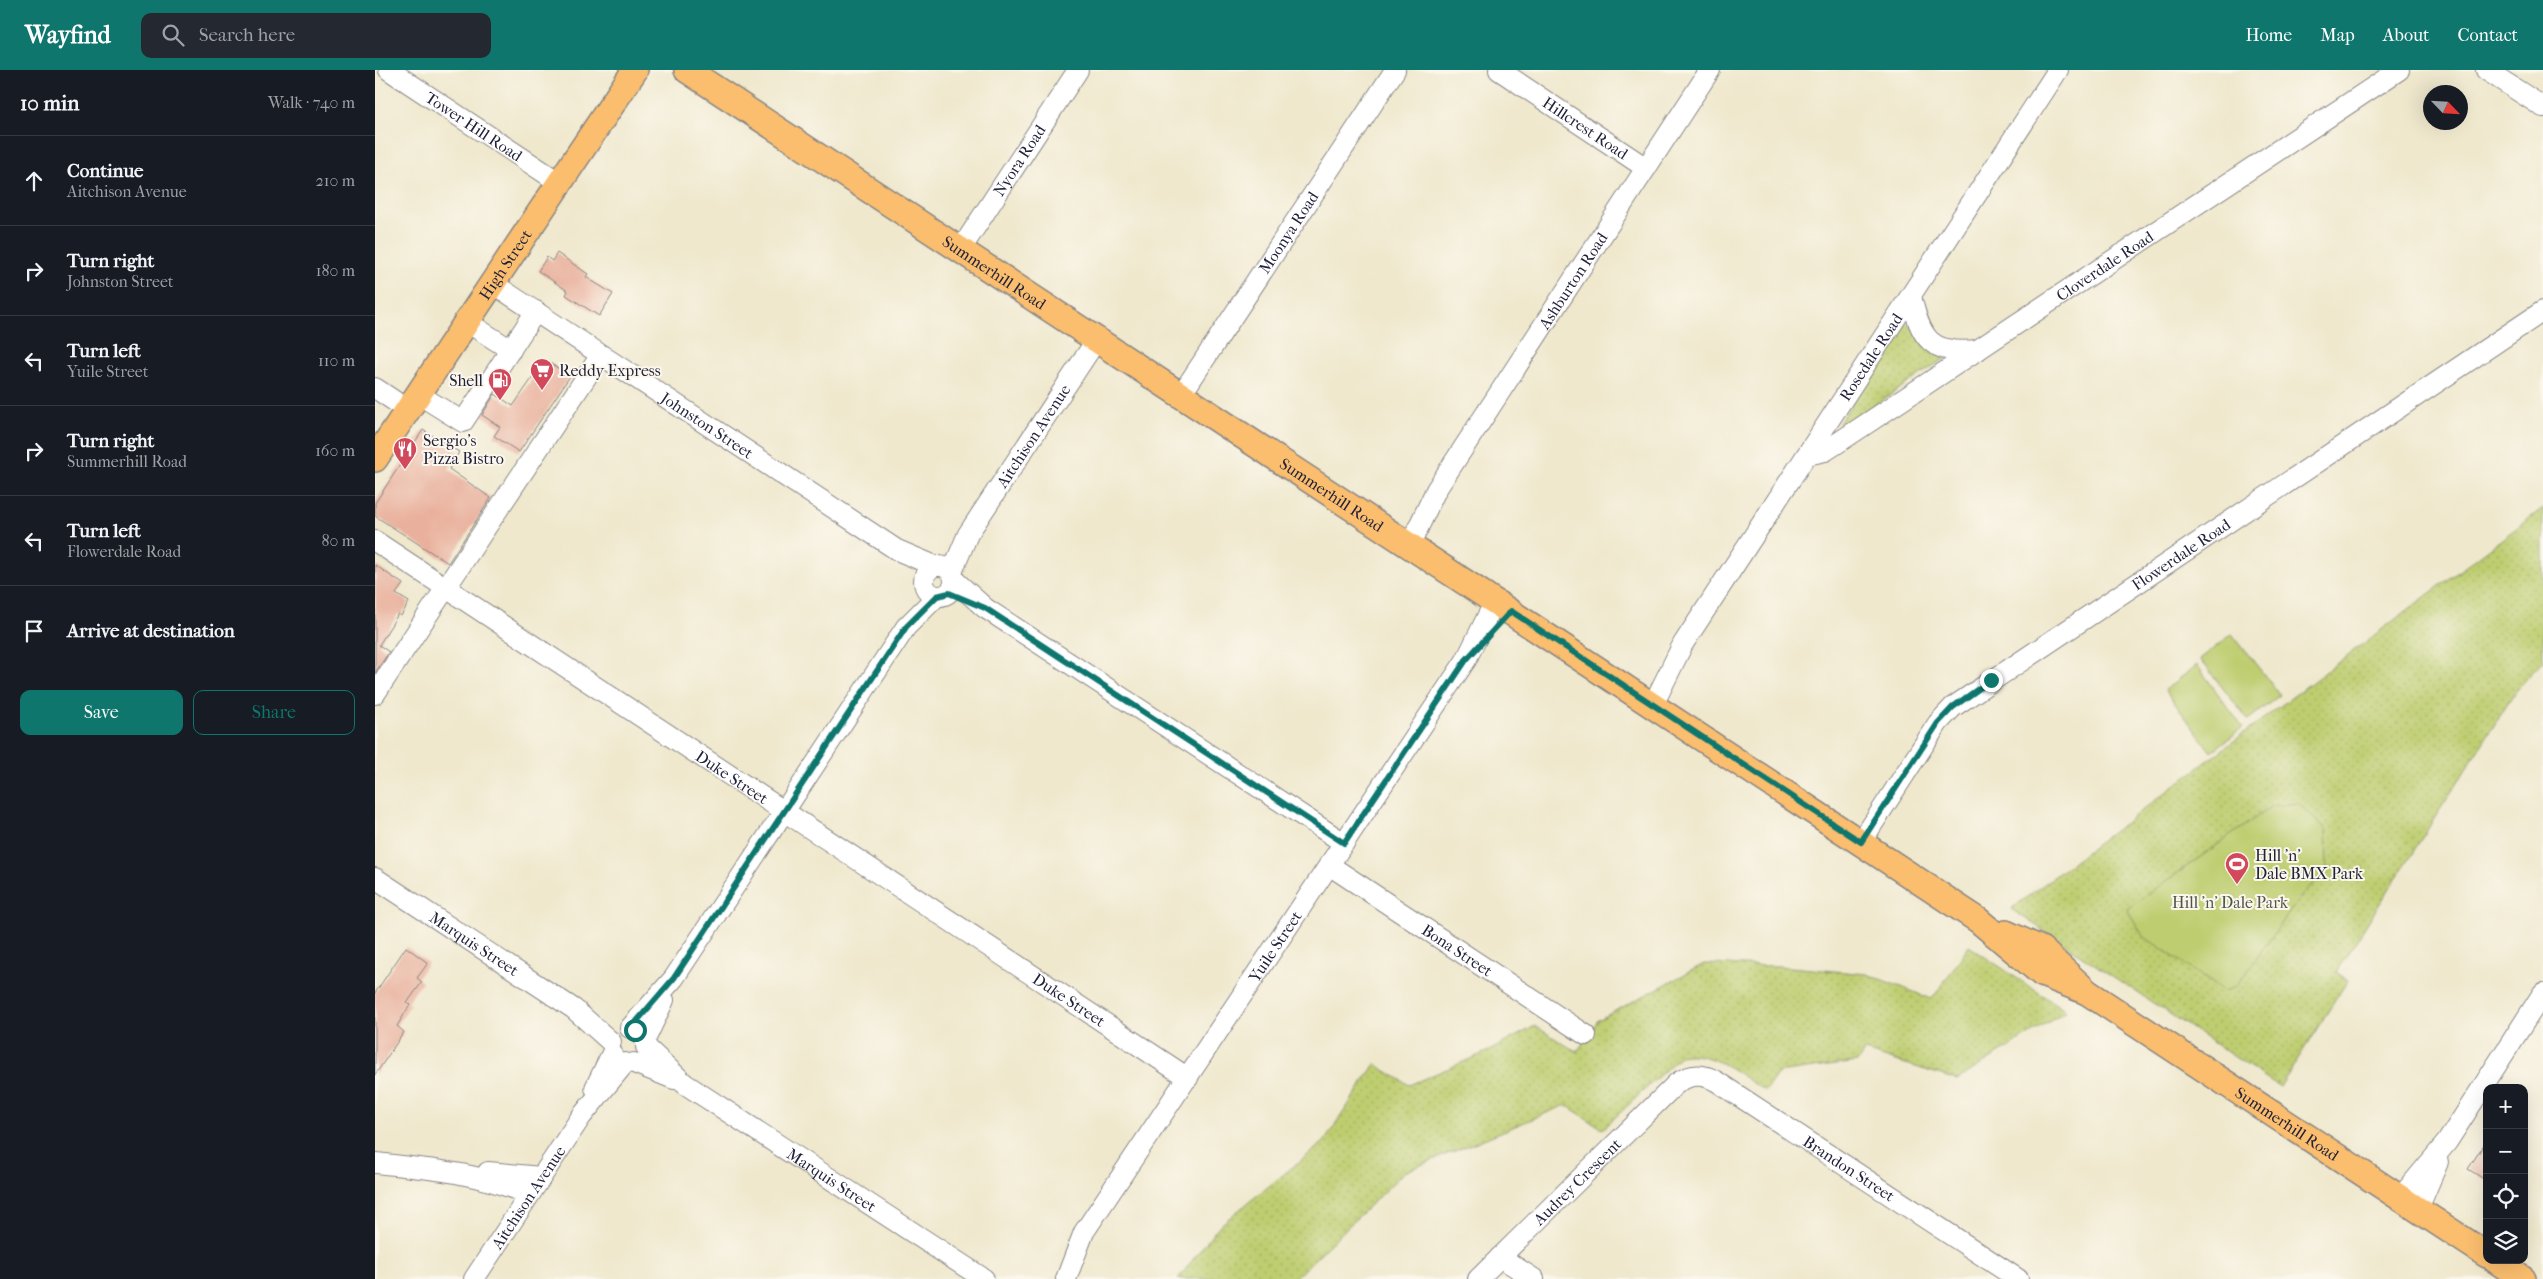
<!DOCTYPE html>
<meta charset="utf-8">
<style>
body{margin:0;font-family:"IM FELL French Canon",serif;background:#242831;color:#f1f3f6}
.controls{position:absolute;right:15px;bottom:15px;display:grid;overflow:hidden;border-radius:10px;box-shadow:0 5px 20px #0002}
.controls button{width:45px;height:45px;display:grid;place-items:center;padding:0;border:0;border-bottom:1px solid #363941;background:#171b24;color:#f1f3f6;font:25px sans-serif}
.compass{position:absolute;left:2048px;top:15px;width:45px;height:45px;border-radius:50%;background:#171b24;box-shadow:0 5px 20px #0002;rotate:115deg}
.stop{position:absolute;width:15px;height:15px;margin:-11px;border:4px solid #0f766e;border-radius:50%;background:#fff}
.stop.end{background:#0f766e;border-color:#fff;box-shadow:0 1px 5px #0008}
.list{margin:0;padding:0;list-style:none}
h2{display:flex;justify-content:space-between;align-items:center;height:65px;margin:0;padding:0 20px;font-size:21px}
h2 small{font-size:16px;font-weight:400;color:#9ea1a6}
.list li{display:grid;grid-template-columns:32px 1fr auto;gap:15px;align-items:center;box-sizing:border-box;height:90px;padding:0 20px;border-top:1px solid #363941}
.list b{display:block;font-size:19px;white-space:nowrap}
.list p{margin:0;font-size:16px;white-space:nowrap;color:#9ea1a6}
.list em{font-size:16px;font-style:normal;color:#9ea1a6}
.actions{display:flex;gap:10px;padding:15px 20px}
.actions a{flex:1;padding:11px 0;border:1px solid #0f766e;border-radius:10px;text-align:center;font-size:18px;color:#0f766e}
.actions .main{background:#0f766e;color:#fff}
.icon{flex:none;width:28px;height:28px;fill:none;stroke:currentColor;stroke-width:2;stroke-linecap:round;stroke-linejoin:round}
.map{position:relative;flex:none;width:2168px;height:1209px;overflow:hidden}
header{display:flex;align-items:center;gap:30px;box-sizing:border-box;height:70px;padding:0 25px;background:#0f766e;color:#fff}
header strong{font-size:24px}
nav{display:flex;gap:28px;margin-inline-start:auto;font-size:18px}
.search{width:350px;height:45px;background:#242831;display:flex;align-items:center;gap:12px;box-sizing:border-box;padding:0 18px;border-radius:10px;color:#9ea1a6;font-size:19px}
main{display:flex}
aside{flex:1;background:#171b24}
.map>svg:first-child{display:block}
</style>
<header>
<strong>Wayfind</strong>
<div class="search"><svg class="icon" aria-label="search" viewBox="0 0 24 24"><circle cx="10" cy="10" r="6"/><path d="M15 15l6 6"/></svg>Search here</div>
<nav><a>Home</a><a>Map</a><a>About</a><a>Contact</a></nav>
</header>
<main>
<aside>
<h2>10 min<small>Walk · 740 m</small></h2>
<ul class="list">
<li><svg class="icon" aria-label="ahead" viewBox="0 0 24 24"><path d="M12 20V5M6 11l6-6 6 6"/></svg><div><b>Continue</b><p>Aitchison Avenue</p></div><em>210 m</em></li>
<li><svg class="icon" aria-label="right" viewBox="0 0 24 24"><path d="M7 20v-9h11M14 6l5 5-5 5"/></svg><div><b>Turn right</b><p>Johnston Street</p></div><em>180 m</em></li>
<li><svg class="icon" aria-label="left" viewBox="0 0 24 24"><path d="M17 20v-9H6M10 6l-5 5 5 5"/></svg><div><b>Turn left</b><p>Yuile Street</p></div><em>110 m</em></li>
<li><svg class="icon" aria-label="right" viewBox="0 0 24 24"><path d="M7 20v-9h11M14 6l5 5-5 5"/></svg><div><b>Turn right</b><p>Summerhill Road</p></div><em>160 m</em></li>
<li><svg class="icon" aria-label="left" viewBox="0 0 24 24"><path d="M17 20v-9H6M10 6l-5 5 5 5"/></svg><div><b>Turn left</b><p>Flowerdale Road</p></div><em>80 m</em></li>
<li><svg class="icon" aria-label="arrive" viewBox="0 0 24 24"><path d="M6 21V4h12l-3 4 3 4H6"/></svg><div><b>Arrive at destination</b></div></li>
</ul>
<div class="actions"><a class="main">Save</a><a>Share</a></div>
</aside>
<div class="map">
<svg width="2168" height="1209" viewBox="0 0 2168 1209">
<defs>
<pattern id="grass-dots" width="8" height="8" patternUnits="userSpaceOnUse" patternTransform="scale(1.25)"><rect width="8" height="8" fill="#becd6f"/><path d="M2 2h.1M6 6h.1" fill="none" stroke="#a3b061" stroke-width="1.8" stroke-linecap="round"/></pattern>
</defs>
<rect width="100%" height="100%" fill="#fbf7ec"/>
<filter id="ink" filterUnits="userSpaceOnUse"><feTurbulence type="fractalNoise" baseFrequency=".02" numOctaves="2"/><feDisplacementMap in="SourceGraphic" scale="10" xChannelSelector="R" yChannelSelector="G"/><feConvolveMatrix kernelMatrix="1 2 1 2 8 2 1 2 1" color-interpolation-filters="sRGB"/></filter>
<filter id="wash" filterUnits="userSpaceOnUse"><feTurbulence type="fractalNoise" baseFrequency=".0096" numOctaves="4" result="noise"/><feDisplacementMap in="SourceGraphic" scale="20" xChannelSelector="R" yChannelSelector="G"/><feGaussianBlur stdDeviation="1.12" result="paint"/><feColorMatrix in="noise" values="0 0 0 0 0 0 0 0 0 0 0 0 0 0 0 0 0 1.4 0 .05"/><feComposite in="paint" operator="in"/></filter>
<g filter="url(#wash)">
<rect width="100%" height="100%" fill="#efe8cd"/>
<path fill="url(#grass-dots)" stroke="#707855" d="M1530,252L1570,288L1469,356H1465L1464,353Z
M2168,438V591L2143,618L1961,902L1973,910L1905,1017L1636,839Z
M1594,876L1691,941L1582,1010L1490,981L1482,992L1403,1003L1390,1021C1365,1006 1337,979 1305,986L1228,1059L1191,1035L1029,1102L919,1209H803L844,1156L949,1072L1000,994L1034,1015L1114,981L1160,956L1202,982L1223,950L1329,894L1404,896L1492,904L1557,929Z"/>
<path fill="#becd6f" stroke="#707855" d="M1857,564L1905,625L1873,650L1825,589Z
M1822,595L1868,658L1836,682L1790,620Z
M1923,733L1951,759L1952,798L1924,829L1861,917L1849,921L1768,866L1752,839L1897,736Z"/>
<g id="blocks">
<path fill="#e9b19d" d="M182,183L213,204L211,207L238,224L224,246L191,225L193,221L163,201L172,187L177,191Z
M170,290L195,306L144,382L119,366L125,357L107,345L120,324L138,336Z
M48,360L84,382L74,399L116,428L73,493L0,446V433Z
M0,495L28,514L21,524L34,532L26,546L23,544L4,575L14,582L0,603Z
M31,877L53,893L42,908L47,912L32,933L35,935L22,956L29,962L0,1005V923Z
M2112,1070V1111L2093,1099Z"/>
</g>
</g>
<g filter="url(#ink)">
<use href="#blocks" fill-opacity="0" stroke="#888584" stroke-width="1"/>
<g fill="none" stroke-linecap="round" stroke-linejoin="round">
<g stroke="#888584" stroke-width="22">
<g id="minor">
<path id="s1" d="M14,0L185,113"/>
<path id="s2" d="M1124,0L1271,98"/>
<path d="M2111,0L2168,37"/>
<path id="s3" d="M586,179L703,0"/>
<path id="s4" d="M117,213L522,480L560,496"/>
<path d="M1536,226C1546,269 1555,285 1603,280"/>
<path d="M92,252L136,280"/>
<path d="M0,318L33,340"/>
<path d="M43,324L88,352L161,241"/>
<path id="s5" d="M806,325L1020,0"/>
<path id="s6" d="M1432,385L1450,381L1461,374L2024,0"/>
<path id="s7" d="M0,471L813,1008"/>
<path id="s8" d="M1035,475L1061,420L1335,0"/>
<circle cx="564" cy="511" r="15"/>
<path id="s9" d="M577,502L593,464L722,269"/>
<path d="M579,510L610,538L969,773"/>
<path d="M0,624L226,285"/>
<path id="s10" d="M1278,635L1308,574L1683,0"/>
<path id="s11" d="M1486,772L1563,653L1578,637L2168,241"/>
<path id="s12" d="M954,795L1211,965"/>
<path id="s13" d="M0,808L199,939L236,972"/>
<path d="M255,958L299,908L531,557L562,526"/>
<path d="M270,970L289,930"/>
<path id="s14" d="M271,977L310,1014L609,1209"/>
<path d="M259,993L299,1009"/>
<path d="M220,1018L237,983"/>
<path d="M0,1093C54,1099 103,1102 154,1125"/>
<path d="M113,1102L166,1107"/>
<path d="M2025,1128L2072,1072L2168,923"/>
<path d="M2043,1139L2063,1092"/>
<path d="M1125,1187L1159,1209"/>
<path id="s15" d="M99,1209L206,1047L250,993"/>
<path id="s16" d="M691,1209L709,1162L1091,590L1120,531"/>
<path id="s17" d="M1103,1209L1301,1014C1314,1004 1327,1003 1341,1011L1643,1209"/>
</g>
</g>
<g stroke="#888584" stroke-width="28">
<g id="major">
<path id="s18" d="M312,0L1603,850L1667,904L1712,922"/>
<path id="s19" d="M0,389L260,0"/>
<path id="s20" d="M1631,863L1666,879L1712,922L2112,1185"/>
<path d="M2120,1190L2148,1209"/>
</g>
</g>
<use href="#minor" stroke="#fff" stroke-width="20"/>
<use href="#major" stroke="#fbbe6e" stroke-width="25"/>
</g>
</g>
<g fill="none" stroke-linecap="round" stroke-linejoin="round" filter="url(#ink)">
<path stroke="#0f766e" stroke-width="6" d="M260,960L256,958L299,908L531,557L562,526L574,523L610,538L969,773L1091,590L1136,541L1486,772L1563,653L1578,637L1616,610"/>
</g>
<defs>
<g id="supermarket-pin" transform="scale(1.25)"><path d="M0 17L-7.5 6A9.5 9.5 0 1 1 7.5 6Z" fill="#d1495b" stroke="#fbf7ec"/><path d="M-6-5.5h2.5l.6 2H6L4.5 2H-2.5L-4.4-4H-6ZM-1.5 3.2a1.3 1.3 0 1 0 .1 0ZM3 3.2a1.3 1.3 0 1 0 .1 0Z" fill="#fff"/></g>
<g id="fuel-pin" transform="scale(1.25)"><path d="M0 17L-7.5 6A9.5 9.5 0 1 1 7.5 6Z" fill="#d1495b" stroke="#fbf7ec"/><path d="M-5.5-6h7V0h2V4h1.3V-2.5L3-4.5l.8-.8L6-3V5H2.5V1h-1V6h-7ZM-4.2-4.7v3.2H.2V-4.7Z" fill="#fff"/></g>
<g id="restaurant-pin" transform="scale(1.25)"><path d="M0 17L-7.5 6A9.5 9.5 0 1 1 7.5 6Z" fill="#d1495b" stroke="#fbf7ec"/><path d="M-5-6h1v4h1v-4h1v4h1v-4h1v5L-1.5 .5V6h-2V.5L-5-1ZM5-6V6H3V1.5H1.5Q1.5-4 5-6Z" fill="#fff"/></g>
<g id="stadium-pin" transform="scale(1.25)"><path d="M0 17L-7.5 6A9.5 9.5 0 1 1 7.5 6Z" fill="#d1495b" stroke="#fbf7ec"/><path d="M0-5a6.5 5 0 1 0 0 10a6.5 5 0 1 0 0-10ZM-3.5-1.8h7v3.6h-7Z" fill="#fff"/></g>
</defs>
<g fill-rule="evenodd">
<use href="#supermarket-pin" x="167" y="300"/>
<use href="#fuel-pin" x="125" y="310"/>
<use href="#restaurant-pin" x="30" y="379"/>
<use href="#stadium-pin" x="1862" y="794"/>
</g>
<g text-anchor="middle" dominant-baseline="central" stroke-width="4" stroke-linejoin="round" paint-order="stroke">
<g font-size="16" fill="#22223b" stroke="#fbf7ec">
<text stroke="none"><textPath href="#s1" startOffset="102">Tower Hill Road</textPath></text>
<text stroke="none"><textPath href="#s2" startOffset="104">Hillcrest Road</textPath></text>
<text stroke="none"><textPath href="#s3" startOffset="106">Nyora Road</textPath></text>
<text stroke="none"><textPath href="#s5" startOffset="195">Moonya Road</textPath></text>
<text stroke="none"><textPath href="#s19" startOffset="234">High Street</textPath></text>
<text stroke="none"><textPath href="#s6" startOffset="354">Cloverdale Road</textPath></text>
<text stroke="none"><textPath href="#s18" startOffset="368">Summerhill Road</textPath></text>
<text stroke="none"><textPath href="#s8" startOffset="311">Ashburton Road</textPath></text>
<text stroke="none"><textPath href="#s10" startOffset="411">Rosedale Road</textPath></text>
<text stroke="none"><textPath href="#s4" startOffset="258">Johnston Street</textPath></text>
<text stroke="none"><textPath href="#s9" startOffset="159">Aitchison Avenue</textPath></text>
<text stroke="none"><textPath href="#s18" startOffset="772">Summerhill Road</textPath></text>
<text stroke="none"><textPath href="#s11" startOffset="438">Flowerdale Road</textPath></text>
<text stroke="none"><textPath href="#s7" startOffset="428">Duke Street</textPath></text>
<text stroke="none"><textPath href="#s13" startOffset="119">Marquis Street</textPath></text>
<text stroke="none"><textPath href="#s16" startOffset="394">Yuile Street</textPath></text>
<text stroke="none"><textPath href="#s12" startOffset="154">Bona Street</textPath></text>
<text stroke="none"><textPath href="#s7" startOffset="832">Duke Street</textPath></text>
<text stroke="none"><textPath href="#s20" startOffset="341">Summerhill Road</textPath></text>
<text stroke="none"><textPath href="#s17" startOffset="480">Brandon Street</textPath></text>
<text stroke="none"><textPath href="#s14" startOffset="229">Marquis Street</textPath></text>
<text stroke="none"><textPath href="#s17" startOffset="139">Audrey Crescent</textPath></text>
<text stroke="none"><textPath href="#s15" startOffset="98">Aitchison Avenue</textPath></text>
</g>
<g font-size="16" fill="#22223b" stroke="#fbf7ec" text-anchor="start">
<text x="184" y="300">Reddy Express</text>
<text x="108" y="310" text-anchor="end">Shell</text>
<text x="48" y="370">Sergio's<tspan x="48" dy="18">Pizza Bistro</tspan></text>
<text x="1880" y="785">Hill 'n'<tspan x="1880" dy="18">Dale BMX Park</tspan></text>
</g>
<g font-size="16" fill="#51554b" stroke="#fbf7ec">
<text x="1855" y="832">Hill 'n' Dale Park</text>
</g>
</g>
</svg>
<div class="controls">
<button>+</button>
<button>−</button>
<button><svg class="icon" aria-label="locate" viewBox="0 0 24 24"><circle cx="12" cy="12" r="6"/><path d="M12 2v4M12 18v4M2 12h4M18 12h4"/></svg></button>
<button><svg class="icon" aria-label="layers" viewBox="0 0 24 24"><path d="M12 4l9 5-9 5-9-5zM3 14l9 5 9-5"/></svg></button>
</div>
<svg class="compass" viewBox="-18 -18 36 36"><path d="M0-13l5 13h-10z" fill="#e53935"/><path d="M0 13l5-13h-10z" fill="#9ea1a6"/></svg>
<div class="stop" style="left:260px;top:960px"></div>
<div class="stop end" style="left:1616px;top:610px"></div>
</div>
</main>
